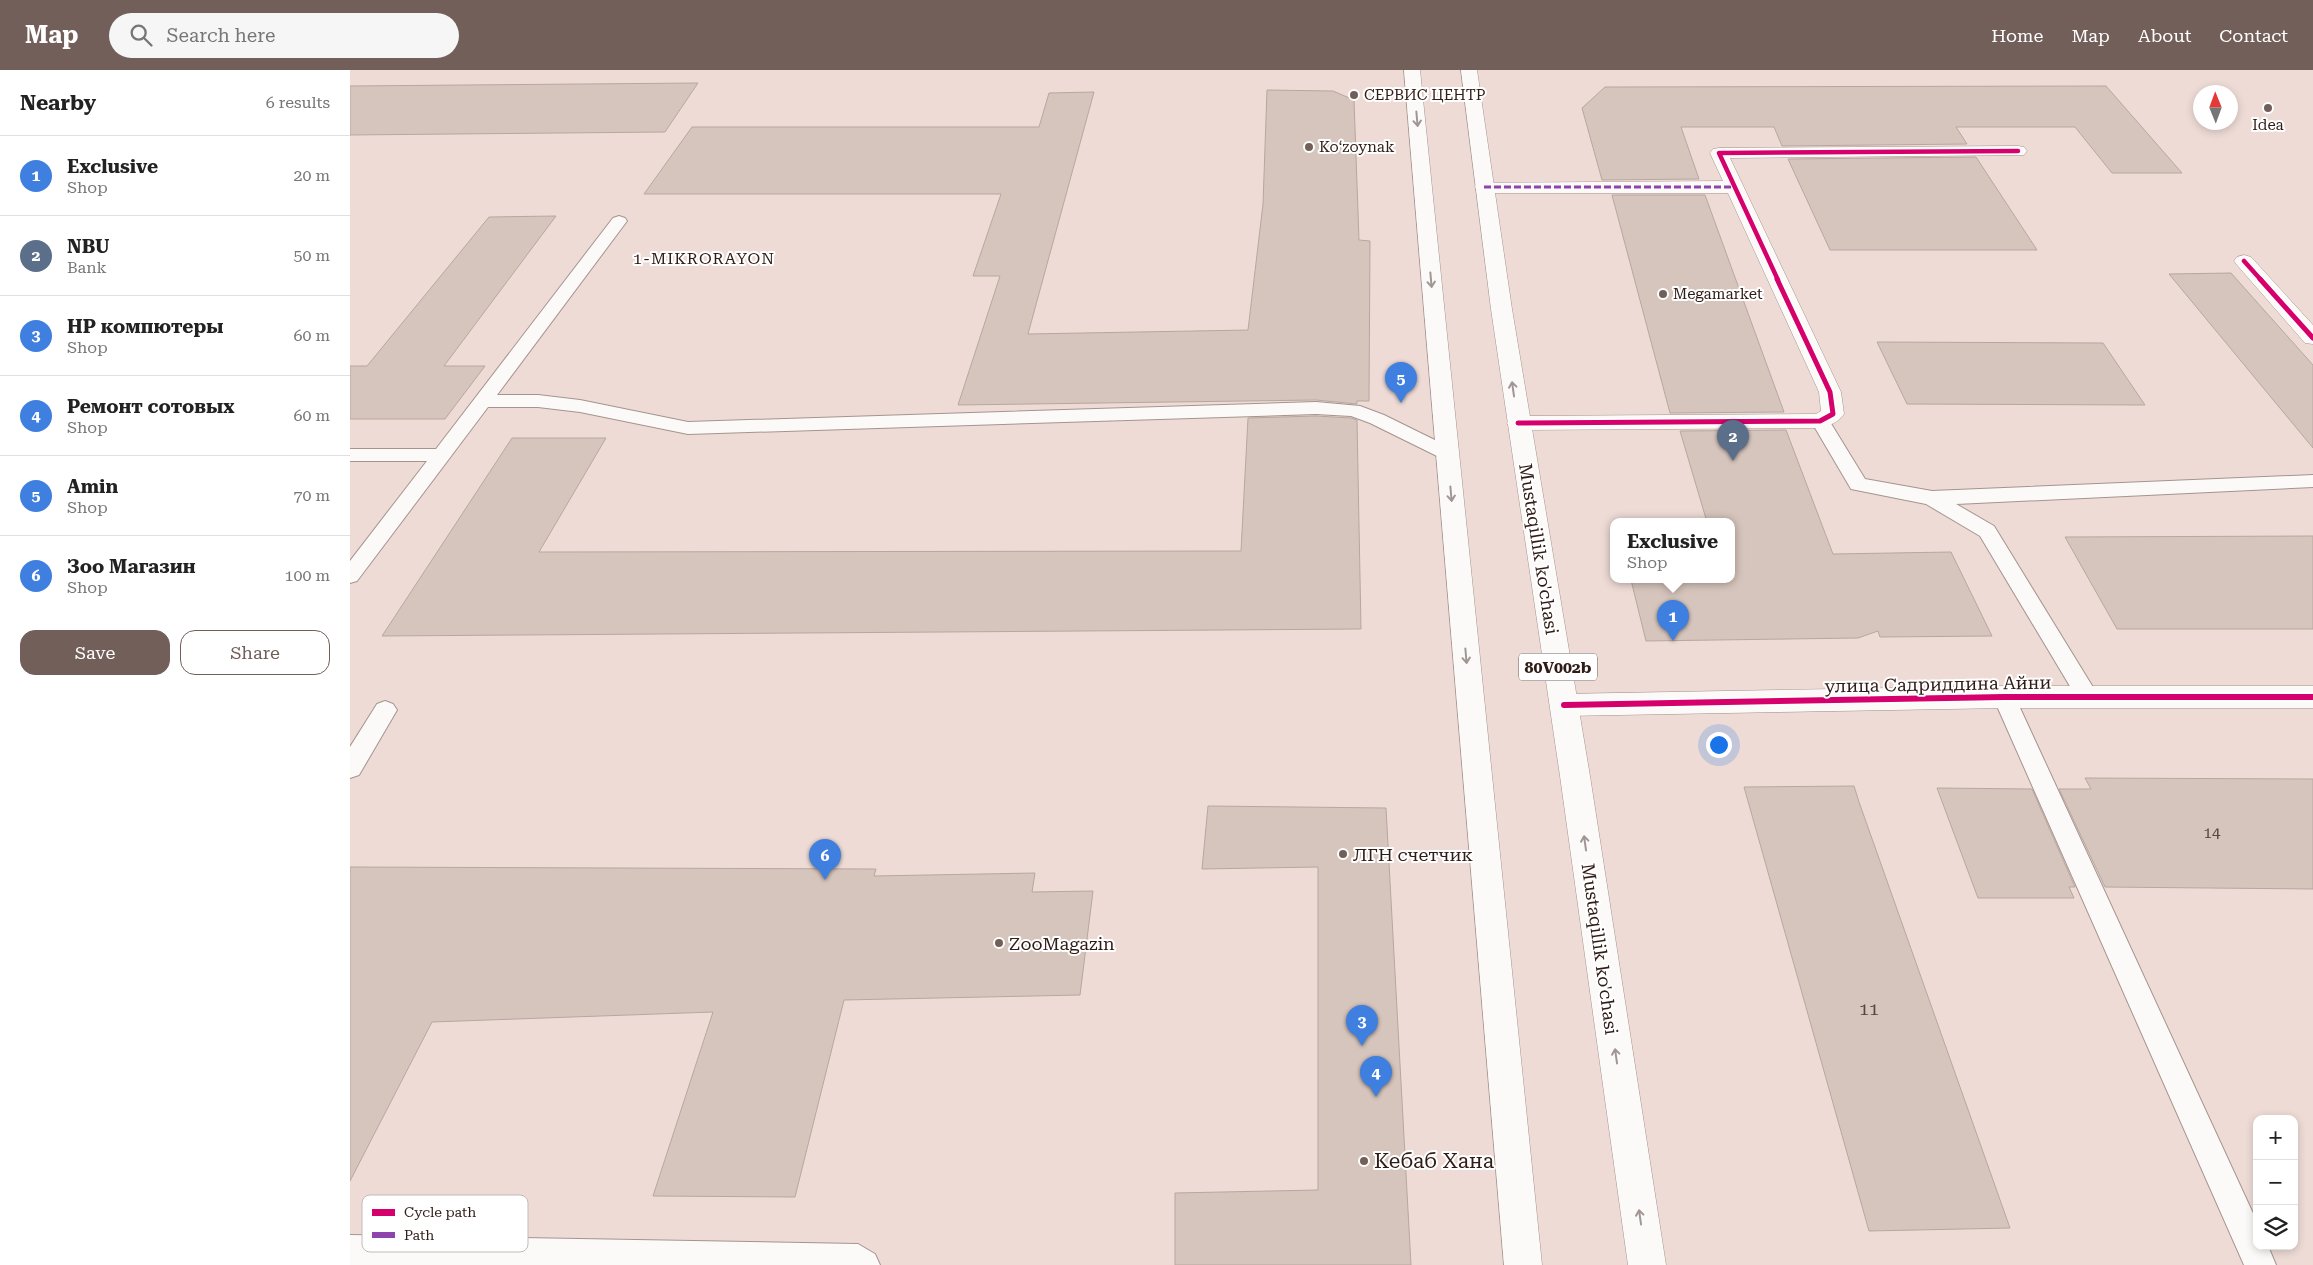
<!DOCTYPE html>
<meta charset="utf-8">
<style>
body{margin:0;font-family:"Roboto Serif",serif;background:#f6f6f6;color:#222}
.controls{position:absolute;right:15px;bottom:15px;display:grid;overflow:hidden;border-radius:10px;box-shadow:0 2px 8px #0003}
.controls button{width:45px;height:45px;display:grid;place-items:center;padding:0;border:0;border-bottom:1px solid #e0e0e0;background:#fff;color:#222;font:25px sans-serif}
.compass{position:absolute;left:1843px;top:15px;width:45px;height:45px;border-radius:50%;background:#fff;box-shadow:0 2px 8px #0003;rotate:359deg}
.you{position:absolute;left:1368px;top:674px;width:18px;height:18px;margin:-12px;border:4px solid #fff;border-radius:50%;background:#1a73e8;box-shadow:0 0 0 8px #1a73e833}
.badge{display:grid;place-items:center;width:32px;height:32px;border-radius:50%;background:#725f59;color:#fff;font-size:16px;font-weight:700}
.pin{position:absolute;translate:-50% -41px;filter:drop-shadow(0 1px 2px #0008)}
.pin::after{content:'';position:absolute;top:26px;width:18px;height:15px;background:inherit;clip-path:polygon(0 0,100% 0,50% 100%)}
.popup{position:absolute;left:1260px;top:448px;width:125px;height:65px;box-sizing:border-box;display:grid;place-content:center;border-radius:10px;background:#fff;filter:drop-shadow(0 1px 4px #0005);font-size:16px;white-space:nowrap;color:#767676}
.popup b{font-size:19px;color:#222}
.popup::after{content:'';position:absolute;left:50%;top:100%;margin-left:-10px;border:10px solid transparent;border-top-color:#fff}
.list{margin:0;padding:0;list-style:none}
h2{display:flex;justify-content:space-between;align-items:center;height:65px;margin:0;padding:0 20px;font-size:21px}
h2 small{font-size:16px;font-weight:400;color:#767676}
.list li{display:grid;grid-template-columns:32px 1fr auto;gap:15px;align-items:center;box-sizing:border-box;height:80px;padding:0 20px;border-top:1px solid #e0e0e0}
.list b{display:block;font-size:19px;white-space:nowrap}
.list p{margin:0;font-size:16px;white-space:nowrap;color:#767676}
.list em{font-size:16px;font-style:normal;color:#767676}
.actions{display:flex;gap:10px;padding:15px 20px}
.actions a{flex:1;padding:11px 0;border:1px solid #725f59;border-radius:15px;text-align:center;font-size:18px;color:#725f59}
.actions .main{background:#725f59;color:#fff}
.icon{flex:none;width:28px;height:28px;fill:none;stroke:currentColor;stroke-width:2;stroke-linecap:round;stroke-linejoin:round}
.map{position:relative;flex:none;width:1963px;height:1195px;overflow:hidden}
header{display:flex;align-items:center;gap:30px;box-sizing:border-box;height:70px;padding:0 25px;background:#725f59;color:#fff}
header strong{font-size:24px}
nav{display:flex;gap:28px;margin-inline-start:auto;font-size:18px}
.search{width:350px;height:45px;background:#f6f6f6;display:flex;align-items:center;gap:12px;box-sizing:border-box;padding:0 18px;border-radius:28px;color:#767676;font-size:19px}
main{display:flex}
aside{flex:1;background:#fff}
.map>svg:first-child{display:block}
</style>
<header>
<strong>Map</strong>
<div class="search"><svg class="icon" aria-label="search" viewBox="0 0 24 24"><circle cx="10" cy="10" r="6"/><path d="M15 15l6 6"/></svg>Search here</div>
<nav><a>Home</a><a>Map</a><a>About</a><a>Contact</a></nav>
</header>
<main>
<aside>
<h2>Nearby<small>6 results</small></h2>
<ul class="list">
<li><span class="badge" style="background:#3f7fe0">1</span><div><b>Exclusive</b><p>Shop</p></div><em>20 m</em></li>
<li><span class="badge" style="background:#5c6f8a">2</span><div><b>NBU</b><p>Bank</p></div><em>50 m</em></li>
<li><span class="badge" style="background:#3f7fe0">3</span><div><b>HP компютеры</b><p>Shop</p></div><em>60 m</em></li>
<li><span class="badge" style="background:#3f7fe0">4</span><div><b>Ремонт сотовых</b><p>Shop</p></div><em>60 m</em></li>
<li><span class="badge" style="background:#3f7fe0">5</span><div><b>Amin</b><p>Shop</p></div><em>70 m</em></li>
<li><span class="badge" style="background:#3f7fe0">6</span><div><b>Зоо Магазин</b><p>Shop</p></div><em>100 m</em></li>
</ul>
<div class="actions"><a class="main">Save</a><a>Share</a></div>
</aside>
<div class="map">
<svg width="1963" height="1195" viewBox="0 0 1963 1195">
<rect width="100%" height="100%" fill="#eedbd6"/>
<path fill="#d6c5bc" stroke="#b7a79e" d="M348,13L315,62L0,65V16Z
M1756,16L1832,103H1762L1725,57H1606L1617,74L1432,76L1424,57H1331L1349,109L1252,110L1232,38L1255,17Z
M917,20L983,21L1004,30L1009,170L1020,171L1019,331H1007V334L966,330L608,335L650,206H623L651,124H294L342,57H689L699,23L744,22L678,264L898,260L913,134Z
M1626,87L1687,180H1480L1438,89Z
M1262,125H1355L1434,342L1320,343Z
M206,146L94,296H135L95,349H0V296H17L139,147Z
M1881,203L1963,295V378L1819,204Z
M1527,272L1753,273L1795,335L1557,334Z
M966,346L1001,348L1007,350L1011,559L32,566L162,368H256L189,482L891,481L898,348Z
M1436,360L1483,484L1601,482L1642,566L1530,567L1528,561L1508,568L1296,571L1281,510H1382V452H1357L1330,361Z
M1963,466V559H1767L1715,467Z
M1735,708L1963,709V819L1755,817L1709,719H1741Z
M1504,716L1509,732L1660,1158L1519,1161L1394,717Z
M1587,718L1682,719L1725,817H1719L1724,828H1628Z
M858,736L1036,738L1061,1195H825V1123L968,1120V797L852,799Z
M0,797L526,799L524,806L685,803L682,822L743,821L730,925L494,930L445,1127L303,1126L363,942L82,952L0,1111Z"/>
<g fill="none" stroke-linecap="round" stroke-linejoin="round">
<g stroke="#a5948e" stroke-width="2">
<path id="service" d="M269,146L275,148L277,151L147,325H188L230,330L338,352L966,332L1010,336L1034,345L1105,380L1108,384L1105,388L1098,390L1091,388L1020,353L1001,346L966,344L338,364L230,342L188,337H138L7,511L0,513V491L77,391H0V379H86L263,148Z
M1470,345L1477,347L1515,409L1582,421L1963,405V417L1606,434L1644,456L1749,627L1746,633L1738,636L1730,633L1630,466L1576,434L1501,419L1461,351L1463,347Z
M1654,618L1662,621L1665,627L1907,1152V1176H1918L1926,1195H1894L1643,627L1646,621Z
M35,631L43,634L47,640L9,705L0,708V677L27,634Z
M0,1165L508,1174L525,1184L530,1195H0Z"/>
</g>
<g stroke="#a5948e" stroke-width="1">
<path id="minor" d="M1668,76L1674,77L1677,81L1674,85L1380,88L1491,322L1494,344C1489,352 1479,356 1470,358L1168,360L1160,358L1157,353L1160,348L1168,346L1466,344L1471,341L1469,322L1378,123H1134L1127,121L1125,117L1127,113L1373,111L1360,83L1363,79L1369,78Z
M1894,185L1901,187L1963,255V274L1955,273L1887,195L1884,191L1887,187Z
M1654,616H1963V638H1654L1214,646L1204,643L1200,635L1204,627L1214,624Z"/>
</g>
<g stroke="#a5948e" stroke-width="1">
<path id="primary" d="M1054,0H1070L1192,1195H1154Z
M1111,0H1127L1162,239L1240,706L1316,1195H1278L1210,706L1141,239Z"/>
</g>
<use href="#service" fill="#fcfaf9" fill-rule="evenodd"/>
<use href="#minor" fill="#fcfaf9" fill-rule="evenodd"/>
<use href="#primary" fill="#fcfaf9" fill-rule="evenodd"/>
<path stroke="#8e44ad" stroke-width="3" stroke-dasharray="7 3" stroke-linecap="butt" d="M1134,117H1383"/>
<g stroke="#fff" stroke-width="6">
<path id="cycleway-far2" d="M1894,191L1911,210
M1428,210L1369,83L1668,81"/>
</g>
<g stroke="#fff" stroke-width="8">
<path id="cycleway-far1" d="M1910,209L1963,268
M1168,353L1470,351L1483,344L1480,322L1427,209"/>
</g>
<g stroke="#fff" stroke-width="9">
<path id="cycleway" d="M1214,635L1654,627H1963"/>
</g>
<use href="#cycleway-far2" stroke="#d6006c" stroke-width="4.5"/>
<use href="#cycleway-far1" stroke="#d6006c" stroke-width="5"/>
<use href="#cycleway" stroke="#d6006c" stroke-width="6"/>
</g>
<defs><path id="oneway-shaft" d="M-6 0H5M1.5-3L5.5 0L1.5 3" fill="none" stroke-width="1.6" stroke-linecap="round" stroke-linejoin="round" transform="scale(1.25)"/></defs>
<g stroke="#a09693">
<use href="#oneway-shaft" transform="translate(1067 49) rotate(85)"/>
<use href="#oneway-shaft" transform="translate(1081 210) rotate(85)"/>
<use href="#oneway-shaft" transform="translate(1163 319) rotate(-98)"/>
<use href="#oneway-shaft" transform="translate(1101 424) rotate(85)"/>
<use href="#oneway-shaft" transform="translate(1116 586) rotate(85)"/>
<use href="#oneway-shaft" transform="translate(1235 773) rotate(-98)"/>
<use href="#oneway-shaft" transform="translate(1266 986) rotate(-98)"/>
<use href="#oneway-shaft" transform="translate(1290 1147) rotate(-98)"/>
</g>
<g fill="#725f59" stroke="#fff" stroke-width="2">
<circle cx="1004" cy="25" r="5"/>
<circle cx="1918" cy="38" r="5"/>
<circle cx="959" cy="77" r="5"/>
<circle cx="1313" cy="224" r="5"/>
<circle cx="993" cy="784" r="5"/>
<circle cx="649" cy="873" r="5"/>
<circle cx="1014" cy="1091" r="5"/>
</g>
<g text-anchor="middle" dominant-baseline="central" stroke-width="4" stroke-linejoin="round" paint-order="stroke">
<g font-size="15" fill="#301c16" stroke="#fff" text-anchor="start">
<text x="1014" y="25">СЕРВИС ЦЕНТР</text>
<text x="1918" y="55" text-anchor="middle">Idea</text>
<text x="969" y="77">Koʻzoynak</text>
<text x="1323" y="224">Megamarket</text>
</g>
<g font-size="15" fill="#5a4640">
<text x="1862" y="763">14</text>
</g>
<g font-size="16" letter-spacing="1" fill="#301c16" stroke="#fff">
<text x="354" y="188">1-MIKRORAYON</text>
</g>
<rect fill="#fff" stroke="#6e605c" stroke-width="1" x="1169" y="583.5" width="78" height="27" rx="4"/>
<g font-size="16" font-weight="bold" fill="#301c16">
<text x="1208" y="597">80V002b</text>
</g>
<g font-size="18" fill="#301c16" stroke="#fff">
<text transform="translate(1189 479) rotate(81)">Mustaqillik ko'chasi</text>
<text transform="translate(1588 614) rotate(-1)">улица Садриддина Айни</text>
<text transform="translate(1250 879) rotate(82)">Mustaqillik ko'chasi</text>
</g>
<g font-size="18" fill="#301c16" stroke="#fff" text-anchor="start">
<text x="1003" y="784">ЛГН счетчик</text>
<text x="659" y="873">ZooMagazin</text>
</g>
<g font-size="18" fill="#5a4640">
<text x="1519" y="938">11</text>
</g>
<g font-size="21" fill="#301c16" stroke="#fff" text-anchor="start">
<text x="1024" y="1091">Кебаб Хана</text>
</g>
</g>
<rect x="12" y="1125" width="166" height="57" rx="8" fill="#fff" stroke="#c1bbb9" stroke-width="1"/>
<rect x="22" y="1139" width="23" height="7" fill="#d6006c"/>
<rect x="22" y="1162" width="23" height="6" fill="#8e44ad"/>
<g font-size="14" fill="#301c16">
<text x="54" y="1147">Cycle path</text>
<text x="54" y="1170">Path</text>
</g>
</svg>
<div class="controls">
<button>+</button>
<button>−</button>
<button><svg class="icon" aria-label="layers" viewBox="0 0 24 24"><path d="M12 4l9 5-9 5-9-5zM3 14l9 5 9-5"/></svg></button>
</div>
<svg class="compass" viewBox="-18 -18 36 36"><path d="M0-13l5 13h-10z" fill="#e53935"/><path d="M0 13l5-13h-10z" fill="#767676"/></svg>
<div class="you"></div>
<div class="pin badge" style="left:1323px;top:571px;background:#3f7fe0">1</div>
<div class="popup"><b>Exclusive</b>Shop</div>
<div class="pin badge" style="left:1383px;top:391px;background:#5c6f8a">2</div>
<div class="pin badge" style="left:1012px;top:976px;background:#3f7fe0">3</div>
<div class="pin badge" style="left:1026px;top:1027px;background:#3f7fe0">4</div>
<div class="pin badge" style="left:1051px;top:333px;background:#3f7fe0">5</div>
<div class="pin badge" style="left:475px;top:810px;background:#3f7fe0">6</div>
</div>
</main>
